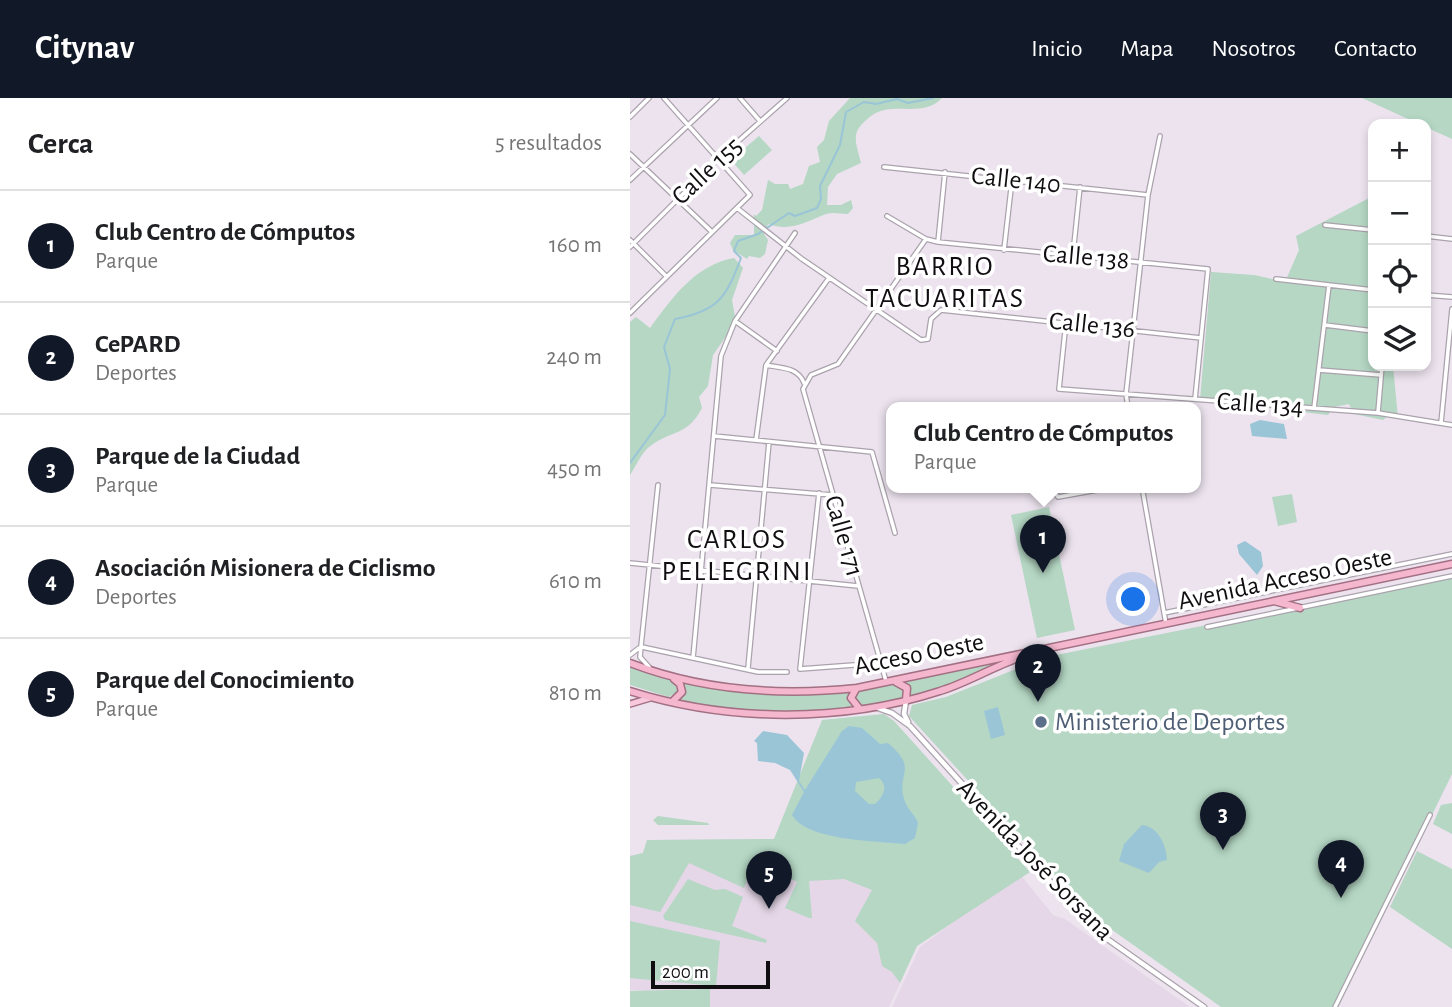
<!DOCTYPE html>
<html lang="es">
<meta charset="utf-8">
<style>
body{margin:0;font-family:"Alegreya Sans",sans-serif;background:#f6f6f6;color:#202124}
.controls{position:absolute;right:21px;top:21px;display:grid;overflow:hidden;border-radius:14px;box-shadow:0 4px 10px #0003}
.controls button{width:63px;height:63px;display:grid;place-items:center;padding:0;border:0;border-bottom:2px solid #e0e0e0;background:#fff;color:#202124;font:35px sans-serif}
.scale{position:absolute;left:21px;bottom:18px;width:119px;box-sizing:border-box;padding-left:7px;border:4px solid #110e11;border-top:0;font-size:19px;line-height:24px;white-space:nowrap;color:#110e11;-webkit-text-stroke:5px #fff;paint-order:stroke}
.you{position:absolute;left:504px;top:502px;width:24px;height:24px;margin:-18px;border:5px solid #fff;border-radius:50%;background:#1a73e8;box-shadow:0 0 0 10px #1a73e833}
.badge{display:grid;place-items:center;width:46px;height:46px;border-radius:50%;background:#111827;color:#fff;font-size:23px;font-weight:700}
.pin{position:absolute;translate:-50% -58px;filter:drop-shadow(0 2px 4px #0008)}
.pin::after{content:'';position:absolute;top:37px;width:24px;height:21px;background:inherit;clip-path:polygon(0 0,100% 0,50% 100%)}
.popup{position:absolute;left:256px;top:304px;width:315px;height:91px;box-sizing:border-box;display:grid;place-content:center;border-radius:14px;background:#fff;filter:drop-shadow(0 2px 5px #0005);font-size:23px;white-space:nowrap;color:#757577}
.popup b{font-size:26px;color:#202124}
.popup::after{content:'';position:absolute;left:50%;top:100%;margin-left:-14px;border:14px solid transparent;border-top-color:#fff}
.list{margin:0;padding:0;list-style:none}
h2{display:flex;justify-content:space-between;align-items:center;height:91px;margin:0;padding:0 28px;font-size:30px}
h2 small{font-size:23px;font-weight:400;color:#757577}
.list li{display:grid;grid-template-columns:46px 1fr auto;gap:21px;align-items:center;box-sizing:border-box;height:112px;padding:0 28px;border-top:2px solid #e0e0e0}
.list b{display:block;font-size:26px;white-space:nowrap}
.list p{margin:0;font-size:23px;white-space:nowrap;color:#757577}
.list em{font-size:23px;font-style:normal;color:#757577}
.icon{flex:none;width:38px;height:38px;fill:none;stroke:currentColor;stroke-width:2;stroke-linecap:round;stroke-linejoin:round}
.map{position:relative;flex:none;width:822px;height:909px;overflow:hidden}
header{display:flex;align-items:center;gap:42px;box-sizing:border-box;height:98px;padding:0 35px;background:#111827;color:#fff}
header strong{font-size:33px}
nav{display:flex;gap:38px;margin-inline-start:auto;font-size:24px}
main{display:flex}
aside{flex:1;background:#fff}
.map>svg:first-child{display:block}
</style>
<header>
<strong>Citynav</strong>
<nav><a>Inicio</a><a>Mapa</a><a>Nosotros</a><a>Contacto</a></nav>
</header>
<main>
<aside>
<h2>Cerca<small>5 resultados</small></h2>
<ul class="list">
<li><span class="badge">1</span><div><b>Club Centro de Cómputos</b><p>Parque</p></div><em>160 m</em></li>
<li><span class="badge">2</span><div><b>CePARD</b><p>Deportes</p></div><em>240 m</em></li>
<li><span class="badge">3</span><div><b>Parque de la Ciudad</b><p>Parque</p></div><em>450 m</em></li>
<li><span class="badge">4</span><div><b>Asociación Misionera de Ciclismo</b><p>Deportes</p></div><em>610 m</em></li>
<li><span class="badge">5</span><div><b>Parque del Conocimiento</b><p>Parque</p></div><em>810 m</em></li>
</ul>
</aside>
<div class="map">
<svg width="822" height="909" viewBox="0 0 822 909">
<rect width="100%" height="100%" fill="#ece3ee"/>
<path fill="#e5d7e8" d="M144,741L312,829L287,848L259,909H76L77,897L0,892V758L13,755L17,742Z
M389,775L423,817L435,821L560,909H262L290,849Z"/>
<path fill="#b5d7c4" d="M220,0H312C293,21 262,2 241,18C220,34 225,41 231,65L207,76L198,89L197,107H211L221,102L223,110L218,116C211,116 203,114 196,116C175,124 161,134 138,126L134,136L138,142L135,156L130,160L119,158L117,161L103,152L100,145L105,137H124V116L126,118L132,112L138,82L145,86H158L160,91L173,86L179,68L190,64L187,49L194,42L199,23Z
M732,0H822V41Z
M129,38L142,52L114,77L101,62Z
M743,98V268H763L768,320L760,316L753,322L724,316L719,306L704,309L698,317L570,302L581,174L624,177L655,184L669,152L666,138Z
M104,160L113,170L102,202L106,224L83,257L78,288L69,299L72,310C57,339 42,331 19,349C11,356 6,368 0,377V224L6,219L20,230C42,200 65,167 104,160Z
M662,396L667,424L648,428L642,399Z
M419,409L445,532L407,540L381,417Z
M822,478V676L708,909H591L461,817L279,618L282,607L316,599L416,559Z
M378,560L311,591L278,599L280,591L274,584Z
M0,567L43,583L48,593L39,599L0,587Z
M47,581L127,594L222,593L218,601L226,610L140,614L43,604L52,598Z
M265,585L275,592L272,600L233,608L224,600L226,593Z
M254,616L264,623L400,774L287,848L270,885L262,874L252,868L247,845L225,823L242,792L214,781L179,783L182,820H179L155,810L167,784L161,781L162,776L138,765L135,771L124,766L114,790L59,765L30,814L0,807V758L13,755L17,742L144,741L192,622Z
M822,705V736L803,726L811,707Z
M28,718L78,725L79,727H28L23,722Z
M787,753L822,771V851L760,809Z
M58,781L85,792L95,791L113,799L102,828L137,842L136,845L35,822L33,818Z
M0,823L90,843L86,888L0,880Z
M80,891V909H0V893Z"/>
<path fill="#9ac5d7" fill-rule="evenodd" d="M630,322L654,326L657,341L622,338L620,326Z
M615,443L631,454L633,468L627,477L609,456L607,447Z
M368,609L375,637L361,641L354,613Z
M219,628L232,630L250,646L258,645C291,673 263,676 276,706C279,713 286,718 288,725L285,740L275,746C247,743 177,743 162,717L174,694L160,672L145,665L128,663L127,645L124,643L133,633L157,637L174,655L169,683L175,692L212,633ZM249,680C259,689 253,699 245,706H239L225,693L226,684Z
M512,727C529,729 536,747 537,762L529,764L519,775L489,763L494,746Z"/>
<g fill="none" stroke-linecap="round" stroke-linejoin="round">
<path stroke="#9ac5d7" stroke-width="2" d="M0,365L35,317L40,271L34,249L45,221C88,213 96,200 111,160L104,153L108,143L128,136L159,115L165,118L187,110L191,101L190,88L210,47L216,14L234,4L246,6L267,1L278,5L303,0"/>
<g stroke="#aaa2ac" stroke-width="6">
<path id="minor" d="M110,0L130,23
M0,19L19,0
M0,56L81,133
M254,69L518,97
M0,82L87,0
M107,110L172,161L291,242L298,241L301,221L311,212L571,240
M257,118L296,141L308,144L578,171L565,301
M695,127L743,132
M796,138L822,141
M0,142L36,178
M308,144L315,74
M0,149L88,61L157,0
M374,152L382,82
M443,156L450,89
M646,181L743,192
M796,197L822,199
M0,215L120,97L34,0
M105,223L147,253
M436,224L429,291L748,315L822,327
M695,227L743,233
M136,267C151,270 168,269 174,285
M689,272L751,277
M498,309L496,296L518,97L530,38
M684,310L699,187
M748,314L752,268
M811,325L822,211
M84,338L242,354L265,435
M126,342L136,267L199,180
M80,387L203,397
M421,389L428,399L484,389
M512,389L536,526
M189,395L170,571L251,565
M0,465L228,488
M534,515L822,456
M577,529L822,478
M12,549L128,574H157
M0,557L9,550
M63,560L91,258L105,223L165,135
M19,569L10,559L11,548L28,387
M118,570L139,344
M256,583L173,291L181,277L208,266L296,141
M705,909L800,717"/>
</g>
<g stroke="#aaa2ac" stroke-width="7">
<path id="tertiary" d="M276,602L274,616L278,624
M248,610L262,615L280,628L455,822L473,838L574,909"/>
</g>
<g stroke="#a37083" stroke-width="8">
<path id="primary" d="M0,606L20,600"/>
</g>
<g stroke="#a37083" stroke-width="9">
<path id="trunk" d="M644,503L670,510
M0,565C73,593 150,598 227,590L822,466
M266,584L277,590L276,602
M226,591L221,600L229,610
M0,593C98,624 212,625 310,593C337,585 362,569 389,560
M42,604L52,594L50,586L44,581"/>
</g>
<use href="#minor" stroke="#fff" stroke-width="3.5"/>
<use href="#tertiary" stroke="#fff" stroke-width="4.5"/>
<use href="#primary" stroke="#f7c9da" stroke-width="5"/>
<use href="#trunk" stroke="#f4b7ce" stroke-width="6"/>
</g>
<circle fill="#5c6f8a" stroke="#fff" stroke-width="2.5" cx="411" cy="624" r="7"/>
<g text-anchor="middle" dominant-baseline="central" stroke-width="7" stroke-linejoin="round" paint-order="stroke">
<g font-size="26" fill="#110e11" stroke="#fff">
<text transform="translate(77 73) rotate(-43)">Calle 155</text>
<text transform="translate(386 82) rotate(6)">Calle 140</text>
<text transform="translate(456 159) rotate(5)">Calle 138</text>
<text transform="translate(462 227) rotate(6)">Calle 136</text>
<text transform="translate(630 306) rotate(4)">Calle 134</text>
<text transform="translate(214 438) rotate(74)">Calle 171</text>
<text transform="translate(655 481) rotate(-12)">Avenida Acceso Oeste</text>
<text transform="translate(289 556) rotate(-11)">Acceso Oeste</text>
<text transform="translate(405 762) rotate(46)">Avenida José Sorsana</text>
</g>
<g font-size="26" fill="#4e5e75" stroke="#fff" text-anchor="start">
<text x="425" y="624">Ministerio de Deportes</text>
</g>
<g font-size="28" letter-spacing="2" fill="#110e11" stroke="#fff">
<text x="315" y="169">BARRIO<tspan x="315" dy="32">TACUARITAS</tspan></text>
<text x="107" y="442">CARLOS<tspan x="107" dy="32">PELLEGRINI</tspan></text>
</g>
</g>
</svg>
<div class="controls">
<button>+</button>
<button>−</button>
<button><svg class="icon" aria-label="locate" viewBox="0 0 24 24"><circle cx="12" cy="12" r="6"/><path d="M12 2v4M12 18v4M2 12h4M18 12h4"/></svg></button>
<button><svg class="icon" aria-label="layers" viewBox="0 0 24 24"><path d="M12 4l9 5-9 5-9-5zM3 14l9 5 9-5"/></svg></button>
</div>
<div class="scale">200 m</div>
<div class="you"></div>
<div class="pin badge" style="left:413px;top:475px">1</div>
<div class="popup"><b>Club Centro de Cómputos</b>Parque</div>
<div class="pin badge" style="left:408px;top:604px">2</div>
<div class="pin badge" style="left:593px;top:752px">3</div>
<div class="pin badge" style="left:711px;top:800px">4</div>
<div class="pin badge" style="left:139px;top:811px">5</div>
</div>
</main>
